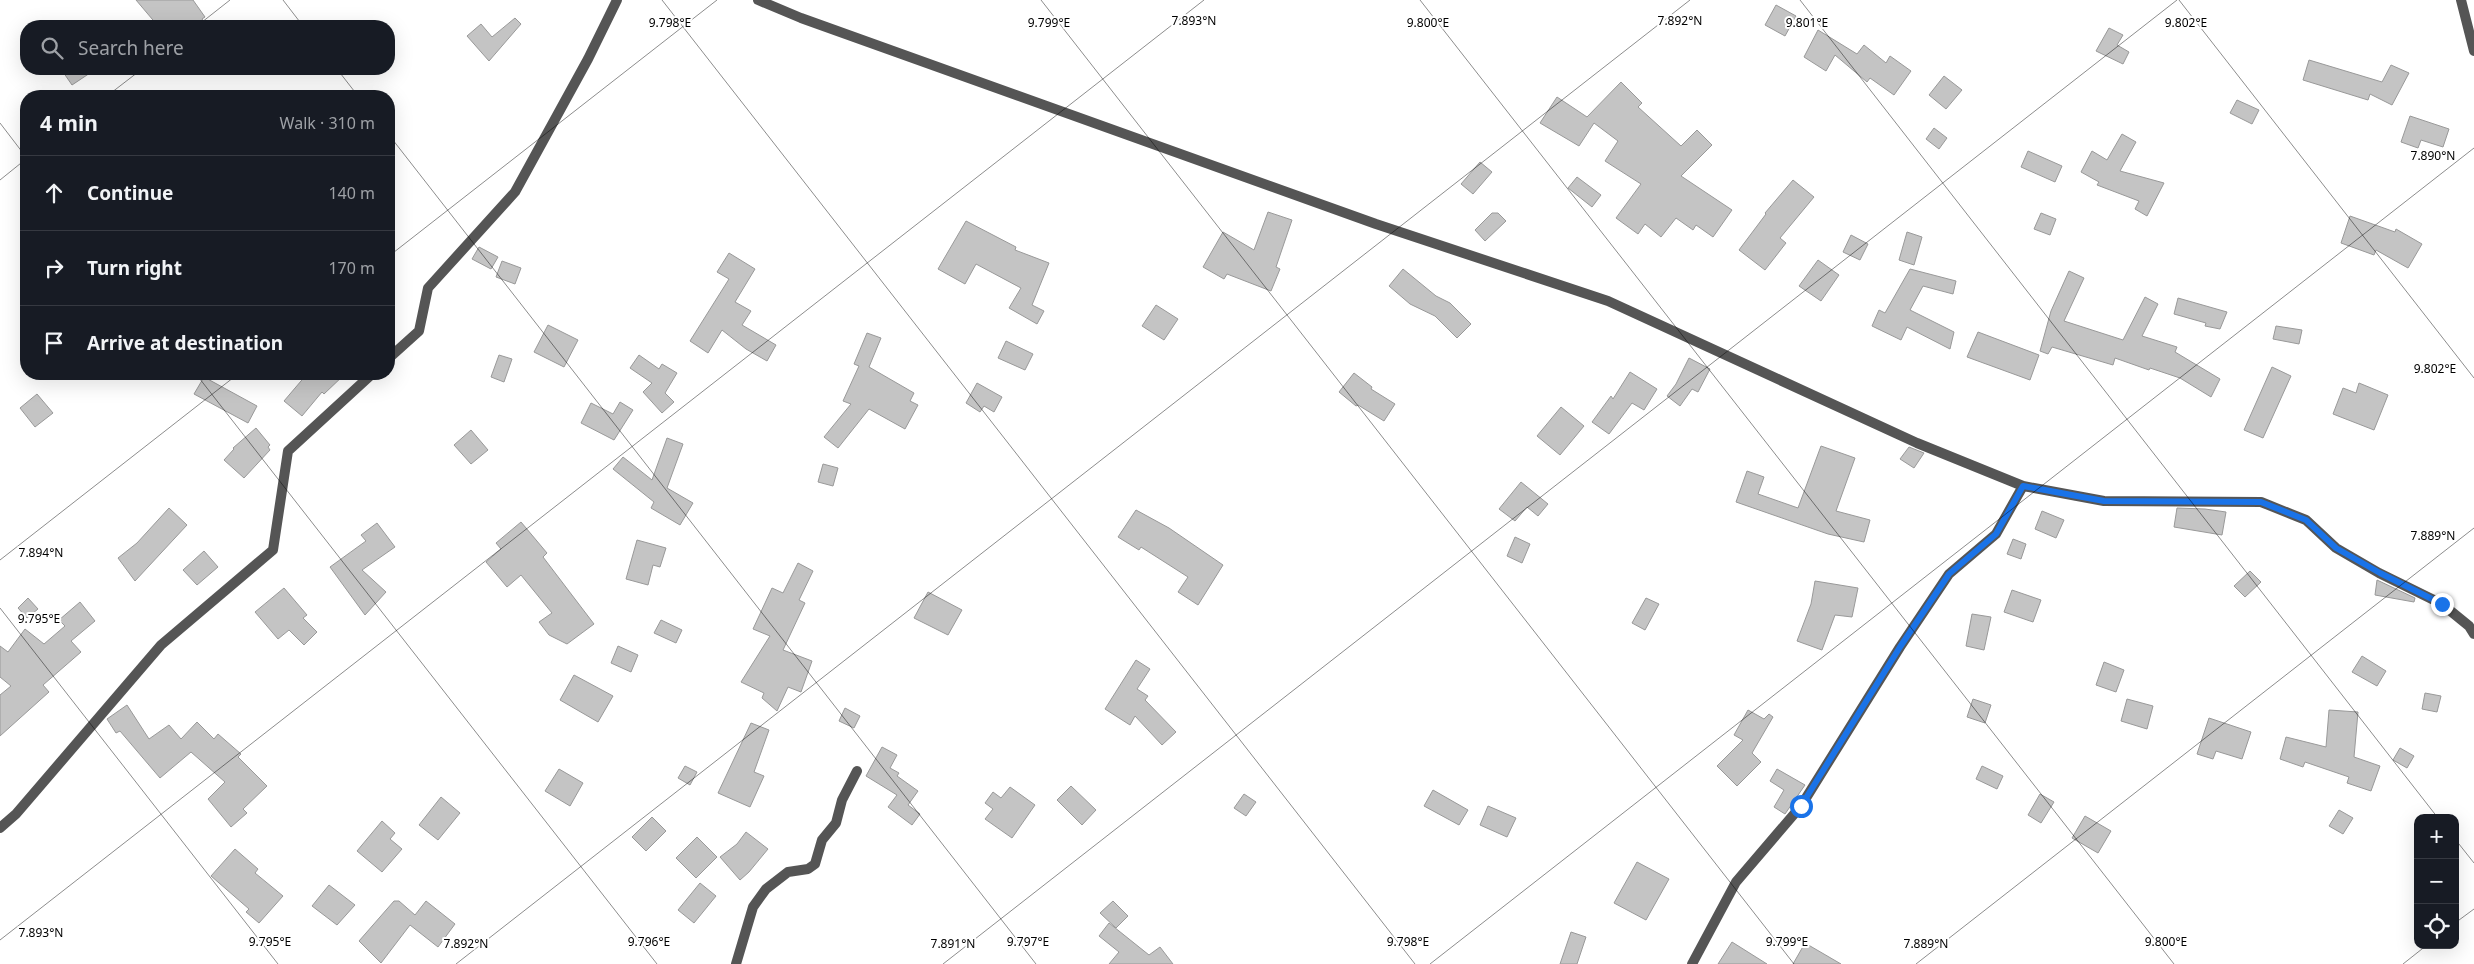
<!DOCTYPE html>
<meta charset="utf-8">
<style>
body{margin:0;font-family:"Noto Sans",sans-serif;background:#242831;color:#f1f3f6}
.controls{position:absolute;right:15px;bottom:15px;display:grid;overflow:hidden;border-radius:10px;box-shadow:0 5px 20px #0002}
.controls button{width:45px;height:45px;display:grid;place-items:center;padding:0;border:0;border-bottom:1px solid #363941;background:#171b24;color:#f1f3f6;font:25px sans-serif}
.stop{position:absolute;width:15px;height:15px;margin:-11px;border:4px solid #1a73e8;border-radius:50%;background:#fff}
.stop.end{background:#1a73e8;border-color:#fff;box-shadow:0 1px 5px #0008}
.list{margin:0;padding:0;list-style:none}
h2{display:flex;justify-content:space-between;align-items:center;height:65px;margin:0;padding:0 20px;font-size:21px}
h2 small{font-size:16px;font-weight:400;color:#9ea1a6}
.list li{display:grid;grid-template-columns:32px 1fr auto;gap:15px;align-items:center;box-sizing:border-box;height:75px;padding:0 20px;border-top:1px solid #363941}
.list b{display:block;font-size:19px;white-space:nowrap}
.list em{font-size:16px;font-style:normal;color:#9ea1a6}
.icon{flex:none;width:28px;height:28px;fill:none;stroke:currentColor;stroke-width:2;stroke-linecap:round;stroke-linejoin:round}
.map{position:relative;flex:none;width:2474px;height:964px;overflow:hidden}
.search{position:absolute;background:#171b24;box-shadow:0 5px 20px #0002;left:20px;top:20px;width:375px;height:55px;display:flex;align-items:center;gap:12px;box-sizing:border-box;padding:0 18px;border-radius:20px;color:#9ea1a6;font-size:19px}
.panel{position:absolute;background:#171b24;box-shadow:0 5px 20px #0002;left:20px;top:90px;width:375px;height:290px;border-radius:20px}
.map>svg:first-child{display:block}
</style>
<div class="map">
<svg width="2474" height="964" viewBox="0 0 2474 964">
<rect width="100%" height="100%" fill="#fff"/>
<path fill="#c4c4c4" stroke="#999" d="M136,0H193L205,17L202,19L207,26H158Z
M1776,5L1796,16L1785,36L1765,25Z
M515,18L521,24L489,61L467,36L481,24L492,37Z
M2109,28L2123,35L2117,45L2129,52L2123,64L2096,51Z
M1818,30L1857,54L1864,45L1886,63L1890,56L1911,71L1894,95L1870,78L1867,82L1835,55L1826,71L1804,57Z
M2309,60L2382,82L2391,65L2409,73L2392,105L2370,94L2368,100L2303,80Z
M61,69H96L72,85Z
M1944,76L1962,90L1946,109L1929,95Z
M1621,82L1642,103L1638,107L1681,146L1697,130L1712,145L1681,176L1732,210L1713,237L1696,225L1693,230L1676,218L1661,237L1645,224L1638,234L1616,218L1641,184L1605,161L1618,141L1594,123L1579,146L1540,123L1557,97L1587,117Z
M2237,100L2259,110L2252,124L2230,113Z
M2410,116L2449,129L2443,147L2421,140L2418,148L2401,142Z
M1934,128L1947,138L1939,149L1926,139Z
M2122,134L2136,142L2120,171L2164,183L2147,216L2135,209L2139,201L2097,185L2099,182L2081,172L2092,151L2107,160Z
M2028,151L2062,166L2055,182L2021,167Z
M1480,162L1492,172L1473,194L1461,184Z
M1577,177L1601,195L1592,207L1568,188Z
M1793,180L1814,197L1780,238L1786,243L1765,270L1739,250L1766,214L1765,213Z
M1268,212L1292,220L1276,267L1280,269L1271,291L1227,274L1224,279L1203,267L1223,232L1254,250Z
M1492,213H1498L1506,221L1485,241L1475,230Z
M2041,213L2056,219L2050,235L2034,229Z
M2350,216L2395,232L2396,229L2422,244L2408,268L2376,250L2374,255L2341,243Z
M966,221L1016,247L1015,250L1049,263L1032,305L1044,311L1037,324L1009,308L1021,288L976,264L965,284L938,269Z
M1907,232L1922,237L1914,265L1899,260Z
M1851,235L1868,244L1860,260L1843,252Z
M479,247L498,257L491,269L472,259Z
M729,253L755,269L735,302L751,311L742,325L776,345L767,361L746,349L722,330L708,353L690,341L729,279L717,272Z
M1818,260L1839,275L1821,301L1799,286Z
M502,261L521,268L515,284L496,277Z
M1403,269L1436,296L1450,303L1471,324L1457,338L1435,316L1410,304L1389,286Z
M1910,269L1956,281L1953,294L1923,286L1910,310L1954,332L1950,349L1907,327L1901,340L1872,326L1879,310L1885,313Z
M2069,271L2084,278L2064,321L2123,340L2145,297L2158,304L2142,336L2177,347L2175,352L2220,379L2211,397L2180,378L2150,368L2149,370L2115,358L2113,365L2052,347L2048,354L2040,351L2051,311Z
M2178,298L2227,312L2220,329L2205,326L2206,323L2174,314Z
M1156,305L1178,319L1164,340L1142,326Z
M548,325L578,340L564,367L534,352Z
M2276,326L2302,330L2299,344L2273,339Z
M1978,332L2039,355L2030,380L1967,357Z
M867,333L881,338L869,367L914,393L910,401L918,405L905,429L869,409L838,448L824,437L851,404L843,401L859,366L854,364Z
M1006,341L1033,354L1025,370L998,358Z
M499,355L512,359L504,382L491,377Z
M639,355L659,369L662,364L677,373L665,393L674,402L662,413L643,392L652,383L630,368Z
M1689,358L1710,369L1698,392L1692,389L1680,406L1667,396L1676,384Z
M2272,367L2291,376L2263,438L2244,430Z
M1630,372L1657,389L1644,410L1632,403L1609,434L1592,422L1611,396L1613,399Z
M1354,373L1372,387L1371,389L1395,404L1384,421L1358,405L1356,406L1339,392Z
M307,374H345L324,394L322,392L302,416L284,401Z
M204,377L257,406L248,423L194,394Z
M977,383L1002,397L994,412L984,406L980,412L966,403Z
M2359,383L2388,395L2374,430L2333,414L2343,388L2356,393Z
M37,394L53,413L35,427L20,408Z
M620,402L633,410L614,440L581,423L591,403L613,414Z
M1561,407L1584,426L1560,455L1537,436Z
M256,428L270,445L268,447L270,450L244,478L224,460L234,449L233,448Z
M471,430L488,450L471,464L454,445Z
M667,438L683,444L667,488L693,503L680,525L651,508L654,502L613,469L623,457L652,480Z
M1821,446L1855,458L1836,511L1870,520L1864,542L1828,534L1736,502L1747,471L1764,477L1758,494L1798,508Z
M1909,447L1924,453L1914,468L1900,459Z
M823,464L838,468L833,486L818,482Z
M1521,482L1548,504L1538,516L1527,507L1515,521L1499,509Z
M169,508L187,525L135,581L118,558L137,543Z
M2177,508L2205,509L2226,512L2222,535L2174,527Z
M1136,510L1169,528L1223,565L1198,605L1178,592L1188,577L1141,547L1139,550L1118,537Z
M2042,511L2064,520L2056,538L2035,529Z
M521,522L547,553L543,557L594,624L567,644L549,635L539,622L552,613L521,575L507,587L486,562L501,549L496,543Z
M377,523L395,547L362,570L386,592L365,615L330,567L366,541L361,535Z
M1515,537L1530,544L1522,563L1507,556Z
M2013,539L2026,544L2021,559L2007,554Z
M637,540L666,548L660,567L653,565L648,585L626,579Z
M204,551L218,567L197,585L183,570Z
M798,563L813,571L799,600L805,603L783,650L812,661L801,692L788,687L777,711L762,698L764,693L741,682L770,636L753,629L772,588L783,593Z
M2250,571L2261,582L2245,597L2234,586Z
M2377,580L2415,598L2414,602L2375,595Z
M1815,581L1858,588L1852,617L1835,615L1822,650L1797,641L1811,604Z
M284,588L307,615L303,618L317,632L304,645L289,630L278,639L255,612Z
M2012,590L2041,600L2033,622L2004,612Z
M928,592L962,610L948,635L914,618Z
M28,598L38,609L27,618L18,608Z
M1646,598L1659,604L1645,630L1632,623Z
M80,602L95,621L71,641L81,652L43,685L49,692L0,736V695L11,686L0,677V646L8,652L25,629L44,644L65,626L59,620Z
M1972,614L1991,617L1984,650L1966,646Z
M661,620L682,630L676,643L654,633Z
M618,646L638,655L631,672L611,663Z
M2362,656L2386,671L2377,686L2352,672Z
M1136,660L1150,669L1137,689L1148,696L1145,700L1176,732L1162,745L1135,716L1130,725L1105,709Z
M2104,662L2124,670L2116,692L2096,685Z
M574,675L613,696L598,722L560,700Z
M2425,693L2441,696L2437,712L2422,709Z
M1973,699L1991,705L1985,723L1967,717Z
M2127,699L2153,706L2147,729L2121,721Z
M127,705L149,739L169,725L181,739L197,722L214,739L218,734L241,754L238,757L267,786L243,809L247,813L231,827L208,799L225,782L191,752L160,778L120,731L116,733L107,719Z
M845,708L860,716L854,728L839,721Z
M1748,710L1764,719L1769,714L1773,717L1752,753L1761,762L1737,786L1717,766L1743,740L1734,735Z
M2329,710L2358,712L2354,757L2380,766L2371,791L2347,783L2349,777L2305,762L2303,767L2280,759L2286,737L2326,747Z
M2209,718L2251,732L2242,759L2216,751L2213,759L2197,754Z
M751,723L769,730L754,772L764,776L750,807L718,793Z
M882,747L897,755L890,768L899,773L897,776L918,791L908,805L920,814L912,825L888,807L897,795L866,776Z
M2400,748L2414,756L2407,768L2393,760Z
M685,766L697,772L690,785L678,778Z
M1982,766L2003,776L1997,789L1976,779Z
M559,769L583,783L570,806L545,791Z
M1777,769L1805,785L1785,814L1774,807L1784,790L1770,781Z
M1071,786L1096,810L1082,825L1057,800Z
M1010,787L1035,805L1012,838L985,819L993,809L985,803L993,792L1001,798Z
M1433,790L1468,810L1459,825L1424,806Z
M1244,794L1256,802L1246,816L1234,808Z
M2040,794L2054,802L2041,823L2028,815Z
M441,797L460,813L438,840L419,825Z
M1488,806L1516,818L1507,837L1480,825Z
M2339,810L2353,818L2343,834L2329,826Z
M2085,816L2111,831L2098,853L2072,838Z
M652,817L666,831L646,851L632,837Z
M382,821L395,833L390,839L402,849L382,872L357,851Z
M746,832L768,849L749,872L740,880L720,857L737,844Z
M697,837L717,857L696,878L676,858Z
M235,849L258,869L255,873L283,896L259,923L246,912L249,909L211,876Z
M1637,862L1669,879L1646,920L1614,903Z
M700,883L716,896L694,923L678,910Z
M329,885L355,905L337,925L312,906Z
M394,901H399L415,915L426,901L455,924L438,947L410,925L381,963L359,941Z
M1113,901L1128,916L1116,928L1100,913Z
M1109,923L1149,955L1160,947L1173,964H1109L1119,952L1099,936Z
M1571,932L1586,937L1577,964H1560Z
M1732,942L1767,964H1718Z
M1805,943L1841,964H1793Z"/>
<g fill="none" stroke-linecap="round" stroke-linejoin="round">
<path stroke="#555" stroke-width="10" d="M758,0L801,18L1376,224L1608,301L1917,443L2023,486L2104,501L2261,502L2306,520L2336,548L2379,573L2442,604L2469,626L2474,634
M2461,0L2474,51
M389,358L419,331L428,288L515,192L588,59L617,0
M0,828L16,814L161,645L273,550L288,451L372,374
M736,964L753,907L766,889L788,872L808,869L815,864L822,840L836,823L842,800L857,771
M1692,964L1736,882L1801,806L1900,647L1949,574L1996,534L2023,486"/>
</g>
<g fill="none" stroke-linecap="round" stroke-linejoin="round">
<path stroke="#1a73e8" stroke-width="6" d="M1801,806L1900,647L1949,574L1996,534L2023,486L2104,501L2261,502L2306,520L2336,548L2380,573L2442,604"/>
</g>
<path fill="none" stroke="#000" stroke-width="1" stroke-opacity="0.45" d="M283,0L303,26M662,0L1415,964M1041,0L1794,964M1420,0L2174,964M1800,0L2438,818M2179,0L2474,378M197,26L230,0M337,69L358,96M107,96L142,69M0,123L26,157M389,135L1036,964M0,180L26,159M389,256L717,0M196,374L657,964M0,560L238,374M0,608L278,964M2455,839L2474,863M2455,923L2474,909M0,940L1204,0M456,964L1690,0M943,964L2177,0M1430,964L2474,148M1916,964L2474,528M2403,964L2427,945"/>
<g font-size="12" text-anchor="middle" fill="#000" stroke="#fff" stroke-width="4" stroke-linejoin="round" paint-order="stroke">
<text x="1194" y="25">7.893°N</text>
<text x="1680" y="25">7.892°N</text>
<text x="2186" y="27">9.802°E</text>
<text x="670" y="27">9.798°E</text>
<text x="1049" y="27">9.799°E</text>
<text x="1428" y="27">9.800°E</text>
<text x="1807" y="27">9.801°E</text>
<text x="2433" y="160">7.890°N</text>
<text x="2435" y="373">9.802°E</text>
<text x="2433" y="540">7.889°N</text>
<text x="41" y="557">7.894°N</text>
<text x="39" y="623">9.795°E</text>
<text x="41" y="937">7.893°N</text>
<text x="270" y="946">9.795°E</text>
<text x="649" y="946">9.796°E</text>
<text x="1028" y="946">9.797°E</text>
<text x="1408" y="946">9.798°E</text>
<text x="1787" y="946">9.799°E</text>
<text x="2166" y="946">9.800°E</text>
<text x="466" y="948">7.892°N</text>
<text x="953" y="948">7.891°N</text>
<text x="1926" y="948">7.889°N</text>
</g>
</svg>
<div class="controls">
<button>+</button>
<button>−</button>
<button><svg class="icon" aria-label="locate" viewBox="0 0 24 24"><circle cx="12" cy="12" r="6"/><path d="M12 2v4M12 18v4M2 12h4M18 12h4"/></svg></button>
</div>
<div class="stop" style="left:1801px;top:806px"></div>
<div class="stop end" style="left:2442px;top:604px"></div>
<div class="search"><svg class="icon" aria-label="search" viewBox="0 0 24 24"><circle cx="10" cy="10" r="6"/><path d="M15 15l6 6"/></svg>Search here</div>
<section class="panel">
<h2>4 min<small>Walk · 310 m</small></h2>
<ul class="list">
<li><svg class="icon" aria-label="ahead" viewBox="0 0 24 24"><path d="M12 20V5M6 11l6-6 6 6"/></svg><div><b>Continue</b></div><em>140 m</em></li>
<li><svg class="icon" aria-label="right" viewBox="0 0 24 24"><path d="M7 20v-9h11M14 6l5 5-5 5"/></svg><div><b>Turn right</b></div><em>170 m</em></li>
<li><svg class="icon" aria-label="arrive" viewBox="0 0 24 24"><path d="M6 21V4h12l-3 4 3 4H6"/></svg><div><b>Arrive at destination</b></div></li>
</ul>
</section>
</div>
